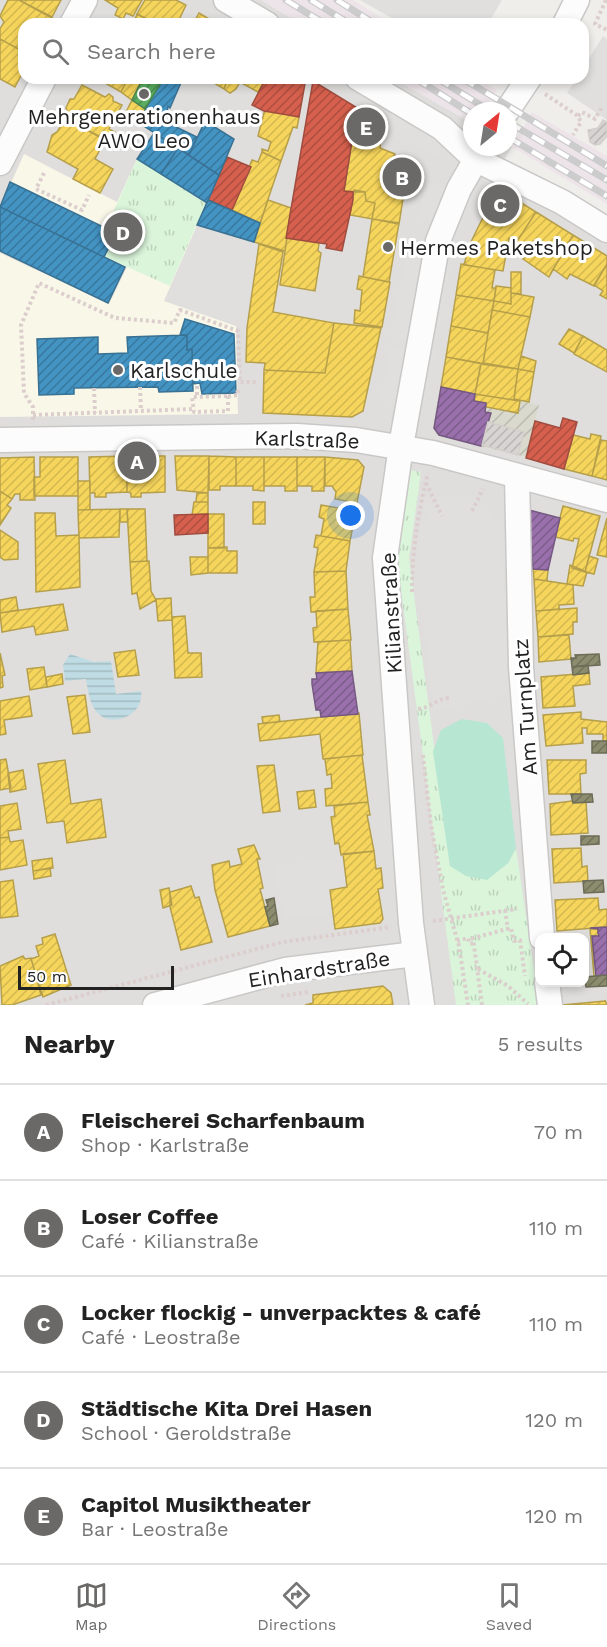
<!DOCTYPE html>
<meta charset="utf-8">
<style>
body{margin:0;font-family:"Work Sans",sans-serif;background:#f2f2f2;color:#222}
.controls{position:absolute;right:18px;bottom:18px;display:grid;overflow:hidden;border-radius:12px;box-shadow:0 3px 9px #0003}
.controls button{width:54px;height:54px;display:grid;place-items:center;padding:0;border:0;border-bottom:2px solid #e0e0e0;background:#fff;color:#222;font:30px sans-serif}
.compass{position:absolute;left:463px;top:102px;width:54px;height:54px;border-radius:50%;background:#fff;box-shadow:0 3px 9px #0003;rotate:30deg}
.scale{position:absolute;left:18px;bottom:15px;width:156px;box-sizing:border-box;padding-left:6px;border:3px solid #222;border-top:0;font-size:16px;line-height:21px;white-space:nowrap;color:#222;-webkit-text-stroke:4px #fff;paint-order:stroke}
.you{position:absolute;left:351px;top:516px;width:21px;height:21px;margin:-15px;border:4px solid #fff;border-radius:50%;background:#1a73e8;box-shadow:0 0 0 9px #1a73e833}
.badge{display:grid;place-items:center;width:39px;height:39px;border-radius:50%;background:#6a6968;color:#fff;font-size:20px;font-weight:700}
.pin{position:absolute;translate:-50% -50%;border:3px solid #fff;box-shadow:0 2px 6px #0006}
.list{margin:0;padding:0;list-style:none}
h2{display:flex;justify-content:space-between;align-items:center;height:78px;margin:0;padding:0 24px;font-size:26px}
h2 small{font-size:20px;font-weight:400;color:#767676}
.list li{display:grid;grid-template-columns:39px 1fr auto;gap:18px;align-items:center;box-sizing:border-box;height:96px;padding:0 24px;border-top:2px solid #e0e0e0}
.list b{display:block;font-size:22px;white-space:nowrap}
.list p{margin:0;font-size:20px;white-space:nowrap;color:#767676}
.list em{font-size:20px;font-style:normal;color:#767676}
.icon{flex:none;width:33px;height:33px;fill:none;stroke:currentColor;stroke-width:2;stroke-linecap:round;stroke-linejoin:round}
.map{position:relative;flex:none;width:607px;height:1005px;overflow:hidden}
.search{position:absolute;background:#fff;box-shadow:0 3px 9px #0003;left:18px;right:18px;top:18px;height:66px;display:flex;align-items:center;gap:15px;box-sizing:border-box;padding:0 21px;border-radius:18px;color:#767676;font-size:22px}
.sheet{height:558px;background:#fff}
nav{display:flex;justify-content:space-around;align-items:center;box-sizing:border-box;height:84px;border-top:2px solid #e0e0e0;background:#fff;font-size:16px;color:#767676}
nav a{display:grid;justify-items:center;gap:3px}
nav .on{color:#6a6968}
.map>svg:first-child{display:block}
</style>
<div class="map">
<svg width="607" height="1005" viewBox="0 0 607 1005">
<defs>
<pattern id="construction-furrows" width="10" height="10" patternUnits="userSpaceOnUse" patternTransform="scale(1.5)"><rect width="10" height="10" fill="#d9d9cd"/><path d="M-1 1l2-2M0 10L10 0M9 11l2-2" fill="none" stroke="#babab0"/></pattern>
<pattern id="park-tufts" width="24" height="20" patternUnits="userSpaceOnUse" patternTransform="scale(1.5)"><rect width="24" height="20" fill="#daf5da"/><path d="M3 7l-1-3M5 7V3M7 7l1-3M15 17l-1-3M17 17v-4M19 17l1-3" fill="none" stroke="#bbd2bb"/></pattern>
<pattern id="water-rules" width="6" height="5" patternUnits="userSpaceOnUse" patternTransform="scale(1.5)"><rect width="6" height="5" fill="#bfdbe3"/><path d="M0 2.5h6" fill="none" stroke="#a4bcc2"/></pattern>
<pattern id="homes-hatch" width="6" height="6" patternUnits="userSpaceOnUse" patternTransform="scale(1.5)"><rect width="6" height="6" fill="#f6d55c"/><path d="M-1 1l2-2M0 6l6-6M5 7l2-2" fill="none" stroke="#d3b750"/></pattern>
<pattern id="shops-hatch" width="6" height="6" patternUnits="userSpaceOnUse" patternTransform="scale(1.5)"><rect width="6" height="6" fill="#d6604d"/><path d="M-1 1l2-2M0 6l6-6M5 7l2-2" fill="none" stroke="#ad4f40"/></pattern>
<pattern id="offices-hatch" width="6" height="6" patternUnits="userSpaceOnUse" patternTransform="scale(1.5)"><rect width="6" height="6" fill="#9970ab"/><path d="M-1 1l2-2M0 6l6-6M5 7l2-2" fill="none" stroke="#7c5c8b"/></pattern>
<pattern id="schools-hatch" width="6" height="6" patternUnits="userSpaceOnUse" patternTransform="scale(1.5)"><rect width="6" height="6" fill="#4393c3"/><path d="M-1 1l2-2M0 6l6-6M5 7l2-2" fill="none" stroke="#38789e"/></pattern>
<pattern id="public-hatch" width="6" height="6" patternUnits="userSpaceOnUse" patternTransform="scale(1.5)"><rect width="6" height="6" fill="#5aae61"/><path d="M-1 1l2-2M0 6l6-6M5 7l2-2" fill="none" stroke="#4a8d50"/></pattern>
<pattern id="industry-hatch" width="6" height="6" patternUnits="userSpaceOnUse" patternTransform="scale(1.5)"><rect width="6" height="6" fill="#8c8c6e"/><path d="M-1 1l2-2M0 6l6-6M5 7l2-2" fill="none" stroke="#72725a"/></pattern>
<pattern id="building-hatch" width="6" height="6" patternUnits="userSpaceOnUse" patternTransform="scale(1.5)"><rect width="6" height="6" fill="#d7d4d2"/><path d="M-1 1l2-2M0 6l6-6M5 7l2-2" fill="none" stroke="#b8b6b4"/></pattern>
</defs>
<rect width="100%" height="100%" fill="#f0eeeb"/>
<path fill="#dfdedc" fill-rule="evenodd" d="M0,0H261L301,24H24V78H393L472,123V147H508V145L512,147L496,173L607,242V1005H0ZM440,387L526,457L438,436ZM540,938H584V982H540Z"/>
<path fill="#ede4e9" d="M261,0H353L391,24H301Z
M393,78H478L497,90L482,111H472V123Z
M532,112L607,156V204L512,147Z"/>
<path fill="#f8f7e8" d="M154,133L219,175L164,301L236,326L238,414L0,417V253L109,304L127,267L0,207L24,154L117,202L137,159Z"/>
<path fill="url(#construction-furrows)" d="M440,387L539,405L526,457L438,436L433,428Z"/>
<path fill="url(#park-tufts)" d="M137,159L206,203L170,286L105,257L116,233L106,228Z
M409,470L421,472L409,558L450,866L508,863L516,848L539,1005H456L397,559Z"/>
<path fill="#b7e6d2" d="M462,719L487,723L503,738L516,848L508,863L487,880L466,876L450,866L433,751L441,730Z"/>
<path fill="#e0dfde" d="M360,0H502L488,24H402Z
M603,36L607,39V120L567,93L577,78H583V68Z
M391,108L441,139L438,159L388,127Z
M429,182L444,188L432,220L416,217Z
M465,195L471,198L453,252L426,401L418,406L445,251Z
M197,226L258,244L246,328L166,301Z
M409,240L426,244L408,340L390,336Z
M390,347L406,350L397,403L381,400Z
M442,495L479,498L498,523L515,693L433,711L420,591L419,525Z
M342,857L345,880L329,882L333,913L283,919L276,865Z"/>
<path fill="url(#water-rules)" d="M70,654L94,662L111,661L116,694L141,691C145,717 108,729 96,711C89,702 88,690 86,679L65,681L63,665Z"/>
<path fill="url(#homes-hatch)" stroke="#b69f4b" stroke-width="1.5" d="M8,0H19L52,18L48,24H24V52L0,39V29L4,22L0,16Z
M19,0H61L52,17Z
M105,0H142L133,16L126,13L123,19L115,15L118,8Z
M145,0H176L186,5L177,24H157L137,14Z
M199,13L214,22L218,24H193Z
M137,14L154,23V24H133Z
M0,39L24,52V70L15,87L0,79Z
M107,78H128L121,92L105,83Z
M128,78H143L132,100L121,92Z
M210,78H228L224,89L209,80Z
M228,78H266L258,92L240,82L236,89L230,93L224,89Z
M82,85L105,97L109,94L113,97V101L122,105L109,129L115,132L110,142L65,118L68,112L66,108L70,99H74Z
M132,100L145,109L142,115L127,110Z
M265,109L299,117L297,128L293,127L281,161L262,152V149L268,151L271,142L258,136Z
M65,118L105,140L95,159L113,169L100,193L73,179L78,169L47,152L52,135L57,132Z
M353,135L381,140L380,148L395,154L393,161L408,167L399,224L372,219L375,203L366,201L365,192L344,191Z
M262,152L281,161L260,223L232,210L252,160L258,162Z
M354,190L365,192L366,201L375,203L372,219L350,215Z
M504,192L536,212L516,243L509,238L503,271L464,265L469,246L490,203L494,197Z
M268,200L291,208L285,251L254,242Z
M536,212L573,235L549,277L523,259L526,256L521,253L524,248L516,243Z
M372,219L399,223L389,282L363,277Z
M573,235L607,256V264L594,286L570,274L567,279L553,269L550,275Z
M287,238L319,243L318,251L321,253L315,291L280,285Z
M259,244L283,252L273,312L334,323L325,373L264,370L265,363L246,362L247,328Z
M461,264L495,270L492,288H496L494,301L456,295Z
M607,264V299L600,295L603,291L594,285Z
M511,272H521V294L511,293Z
M359,276L390,282L382,327L354,323L355,310L360,311L362,290L357,289Z
M496,286L511,288V304L494,301Z
M511,293L534,297L530,317L492,310L494,301L511,304Z
M456,295L494,301L488,333L451,326Z
M492,310L530,317L518,369L483,363Z
M334,323L381,328L363,411L352,417L263,413L264,370L325,373Z
M451,326L488,333L483,364L446,357Z
M569,329L583,336L574,353L559,344Z
M583,336L607,350V372L574,354Z
M521,356L536,361L534,372L518,369Z
M446,357L481,363L475,394L441,387Z
M481,364L518,369L514,400L475,394Z
M518,369L534,372L529,402L514,399Z
M475,394L520,401L518,413L486,407V403L474,401Z
M591,434L601,436L592,476L564,469L573,435L590,439Z
M601,440L607,441V480L592,476Z
M127,456H165V492L141,493V497H131V493L127,492Z
M127,456V492L106,493V497H95V493H90L89,457Z
M175,456H209L208,493L177,490Z
M209,456L236,457V486H220V490H209Z
M34,457L35,500H20V494H15L12,499L0,491V458Z
M40,457H78V496H34V477H40Z
M236,457H264V491L253,490V486H236Z
M264,457H297V491H285V486H264Z
M297,457H325L324,491H312V486H297Z
M325,457L358,460L364,467L357,503L335,499L336,492L332,486H325Z
M78,481H90V510H78Z
M0,491L12,499L7,505L11,508L0,525Z
M197,493H208V502H196Z
M194,502H208V514L192,515Z
M253,502H265V524H253Z
M321,505L356,511L350,541L321,536L324,519L319,517Z
M563,506L600,516L585,572L572,568L579,539L574,538L573,541L555,537Z
M120,509L119,537L79,538L78,510Z
M120,509H127L128,522H120Z
M127,509H145L147,561L130,562Z
M35,513H55L56,536L79,535L80,587L36,592Z
M208,514H224V548H208Z
M607,518V557L597,555Z
M0,530L18,542V559L4,560L0,557Z
M316,535L350,541L346,571L314,572L318,548L314,547Z
M227,547V551H237V573H208V548Z
M589,556L598,559L594,574L585,572Z
M190,557H208V573L191,575Z
M149,561L151,591L156,600L140,609L137,593L132,594L130,562Z
M570,565L587,572L583,586L567,584Z
M533,569L548,570L547,581L534,579Z
M346,571L348,609L311,612L310,597H315L314,572Z
M534,579L573,585L574,604L559,605V609L536,611Z
M16,597L18,610L0,613V600Z
M171,598L172,620L158,621L156,599Z
M63,604L68,630L36,635L34,626L2,632L0,613Z
M577,608V622H573V634L538,637L536,611Z
M348,609L351,640L314,642L313,628L317,627L316,611Z
M185,616L188,653H201L202,677L175,678L172,617Z
M569,635L571,659L539,662L538,637Z
M350,640L352,671L316,673L318,642Z
M135,650L139,675L118,677L114,653Z
M0,653L5,675L2,676L3,687L0,688Z
M44,667L47,687L30,690L27,669Z
M589,673L590,684L573,686L575,706L543,708L541,677Z
M62,674L63,684L47,687L46,677Z
M85,695L90,732L73,734L67,697Z
M29,696L32,716L4,720L6,734L0,735V701Z
M581,712V719L607,722V741H603V734H587V728H582L583,743L546,746L543,715Z
M359,713L363,755L323,759L320,734L260,741L258,724Z
M279,715L280,722L263,723L262,717Z
M362,755L368,802L326,806L325,789L332,788L331,774L327,775L325,759Z
M6,759L11,788L0,790V760Z
M65,760L71,804L101,799L106,837L67,843L64,821L47,823L38,764Z
M547,760H586V773L580,774L581,794H549Z
M274,765L280,811L263,813L257,766Z
M23,770L26,789L10,792L8,773Z
M314,790L316,807L299,809L297,792Z
M572,801L586,802L588,833L551,835L550,804Z
M368,802L370,815H367L374,851L341,855L339,843L335,844L331,817L335,816L334,806Z
M17,803L21,829L8,831L9,837L0,838V806Z
M9,837L10,842L23,840L27,865L0,870V838Z
M254,845L260,859H257L263,888L260,889L270,926L228,937L215,890L212,865L229,861L230,867L242,864L238,849Z
M581,848L582,867L587,866L588,881L554,883L552,849Z
M374,851L376,869L381,868L383,888L378,889L383,919L380,923L335,929L330,890L347,887L343,854Z
M52,858L53,868L33,871L32,861Z
M50,868L51,876L34,879L33,871Z
M13,880L18,916L0,918V882Z
M191,886L195,898L199,897L212,942L181,950L170,907V892Z
M169,888L172,905L163,908L160,890Z
M598,898L599,910L607,909V927L557,931L555,900Z
M590,929H598L599,936H592L594,976Z
M55,934L71,985L43,997L31,959L39,956L36,946L43,944L42,938Z
M23,956L25,959L31,958L41,995L12,1005H2L0,966Z
M383,986L391,993L393,1005H305L313,1003V995Z
M605,1000L607,1005H562L605,1001Z"/>
<path fill="url(#shops-hatch)" stroke="#a04d40" stroke-width="1.5" d="M266,78H306L299,117L264,111L252,105Z
M313,81L364,112L369,119L366,138L353,135L344,191L353,192V200L342,251L326,248L327,244L286,238Z
M227,157L251,167L232,210L208,200Z
M563,418L577,422L564,469L526,458L535,421L560,428Z
M208,514V533L175,535L174,515Z"/>
<path fill="url(#offices-hatch)" stroke="#755982" stroke-width="1.5" d="M441,387L475,394L474,401L486,403L485,412L491,413L481,446L439,435L434,428Z
M529,510L560,518L548,570L533,569Z
M352,671L358,714L321,717L320,710H316L312,684V679H317L316,673Z
M607,927V975L596,976L592,936H599L598,933V929L590,928Z"/>
<path fill="url(#schools-hatch)" stroke="#397193" stroke-width="1.5" d="M164,78H183L170,108L168,106L166,122L197,137L189,155L139,123L157,86L159,87Z
M205,121L234,139L219,175L189,155Z
M154,133L178,148L161,174L137,159Z
M178,148L219,175L207,203L161,174Z
M10,182L116,233L104,257L0,207Z
M208,200L260,223L254,242L197,225Z
M0,207L125,267L108,303L0,251Z
M185,319L234,334L236,393L202,394L200,383L193,384L192,349L187,350V335H180Z
M187,335V350L192,349L193,391L159,392L158,387L74,388V394L39,395L37,339L98,337V354L128,353L127,337Z"/>
<path fill="url(#public-hatch)" stroke="#49844e" stroke-width="1.5" d="M143,78H164L145,109L132,100Z"/>
<path fill="url(#industry-hatch)" stroke="#6c6c57" stroke-width="1.5" d="M599,654L600,665L572,667L571,658H576L575,655Z
M588,665L589,673L573,675L572,667Z
M592,741H607V753H592Z
M571,794H592L593,802L573,803Z
M581,836H599V844L581,845Z
M603,880L604,892L584,893L583,881Z
M274,898L278,924L270,926L265,907L268,906L266,900Z
M607,975V986L586,987L585,977Z"/>
<path fill="url(#building-hatch)" stroke="#d3d0cc" stroke-width="1.5" d="M603,120L607,122V136L600,144L595,145L590,142L588,130L598,128Z
M488,422L524,432L518,455L482,445Z"/>
<g fill="none" stroke-linecap="round" stroke-linejoin="round">
<g stroke="#c9c8c7" stroke-width="27">
<path id="street" d="M226,0L267,24
M72,24L85,0
M565,24L577,0
M358,78L442,128L475,159L562,202L607,230
M507,111L529,78
M0,163L44,78
M0,440L297,436L356,440L433,453L607,500
M517,476L521,667L542,938
M547,982L550,1005
M155,1005L285,970L415,954
M422,1005L411,923L385,558L401,446L438,241L459,189L483,147"/>
</g>
<path stroke="#dccecd" stroke-width="4" stroke-dasharray="3 3" stroke-linecap="butt" d="M606,0L595,24L607,30
M545,94L578,116L581,122L573,135
M578,116L582,112L595,119L602,107
M44,173L36,189L82,210L89,195
M197,386V397
M140,387L141,411
M94,388L95,413
M228,396V411L194,412L192,397Z
M228,396L238,395L237,387
M33,415L193,409
M33,420V407L24,393L21,325L39,283L115,318L174,323L180,310L238,331L240,382H256
M426,483L442,516
M472,511L483,489
M412,592C412,551 418,512 428,473
M418,709C431,708 436,699 449,698
M423,755L431,825L443,890L459,946L468,1005
M505,910L508,930
M433,921L517,909
M457,941L468,938L470,944L474,943
M478,969L508,986L528,1004
M281,996L309,992
M46,1005L283,942L390,927
M482,1005L473,938L511,928L514,941L520,940L525,976"/>
<use href="#street" stroke="#fdfcfc" stroke-width="24"/>
<g stroke="#ccc" stroke-width="7">
<path id="rail" d="M286,0L325,24
M311,0L350,24
M337,0L375,24
M415,78L472,114
M437,78L490,111
M462,78L607,166
M508,122L607,180
M508,137L607,196"/>
</g>
<use href="#rail" stroke="#fff" stroke-width="4.5" stroke-dasharray="14" stroke-linecap="butt"/>
</g>
<g fill="#6a6968" stroke="#fff" stroke-width="2">
<circle cx="144" cy="94" r="6"/>
<circle cx="388" cy="247" r="6"/>
<circle cx="118" cy="370" r="6"/>
</g>
<g text-anchor="middle" dominant-baseline="central" stroke-width="6" stroke-linejoin="round" paint-order="stroke">
<g font-size="21" fill="#222" stroke="#fff" text-anchor="start">
<text x="144" y="116" text-anchor="middle">Mehrgenerationenhaus<tspan x="144" dy="24">AWO Leo</tspan></text>
<text x="400" y="247">Hermes Paketshop</text>
<text x="130" y="370">Karlschule</text>
</g>
<g font-size="21" fill="#222" stroke="#fff">
<text transform="translate(307 439) rotate(2)">Karlstraße</text>
<text transform="translate(391 613) rotate(-93)">Kilianstraße</text>
<text transform="translate(525 707) rotate(-94)">Am Turnplatz</text>
<text transform="translate(319 969) rotate(-9)">Einhardstraße</text>
</g>
</g>
</svg>
<div class="controls">
<button><svg class="icon" aria-label="locate" viewBox="0 0 24 24"><circle cx="12" cy="12" r="6"/><path d="M12 2v4M12 18v4M2 12h4M18 12h4"/></svg></button>
</div>
<svg class="compass" viewBox="-18 -18 36 36"><path d="M0-13l5 13h-10z" fill="#e53935"/><path d="M0 13l5-13h-10z" fill="#767676"/></svg>
<div class="scale">50 m</div>
<div class="you"></div>
<div class="pin badge" style="left:137px;top:461px">A</div>
<div class="pin badge" style="left:402px;top:177px">B</div>
<div class="pin badge" style="left:500px;top:204px">C</div>
<div class="pin badge" style="left:123px;top:232px">D</div>
<div class="pin badge" style="left:366px;top:127px">E</div>
<div class="search"><svg class="icon" aria-label="search" viewBox="0 0 24 24"><circle cx="10" cy="10" r="6"/><path d="M15 15l6 6"/></svg>Search here</div>
</div>
<section class="sheet">
<h2>Nearby<small>5 results</small></h2>
<ul class="list">
<li><span class="badge">A</span><div><b>Fleischerei Scharfenbaum</b><p>Shop · Karlstraße</p></div><em>70 m</em></li>
<li><span class="badge">B</span><div><b>Loser Coffee</b><p>Café · Kilianstraße</p></div><em>110 m</em></li>
<li><span class="badge">C</span><div><b>Locker flockig - unverpacktes &amp; café</b><p>Café · Leostraße</p></div><em>110 m</em></li>
<li><span class="badge">D</span><div><b>Städtische Kita Drei Hasen</b><p>School · Geroldstraße</p></div><em>120 m</em></li>
<li><span class="badge">E</span><div><b>Capitol Musiktheater</b><p>Bar · Leostraße</p></div><em>120 m</em></li>
</ul>
</section>
<nav>
<a class="on"><svg class="icon" aria-label="map" viewBox="0 0 24 24"><path d="M3 6l6-2 6 2 6-2v14l-6 2-6-2-6 2zM9 4v14M15 6v14"/></svg>Map</a>
<a><svg class="icon" aria-label="directions" viewBox="0 0 24 24"><path d="M12 3l9 9-9 9-9-9zM9 14v-3h6M13 9l2 2-2 2"/></svg>Directions</a>
<a><svg class="icon" aria-label="saved" viewBox="0 0 24 24"><path d="M7 4h10v16l-5-4-5 4z"/></svg>Saved</a>
</nav>
